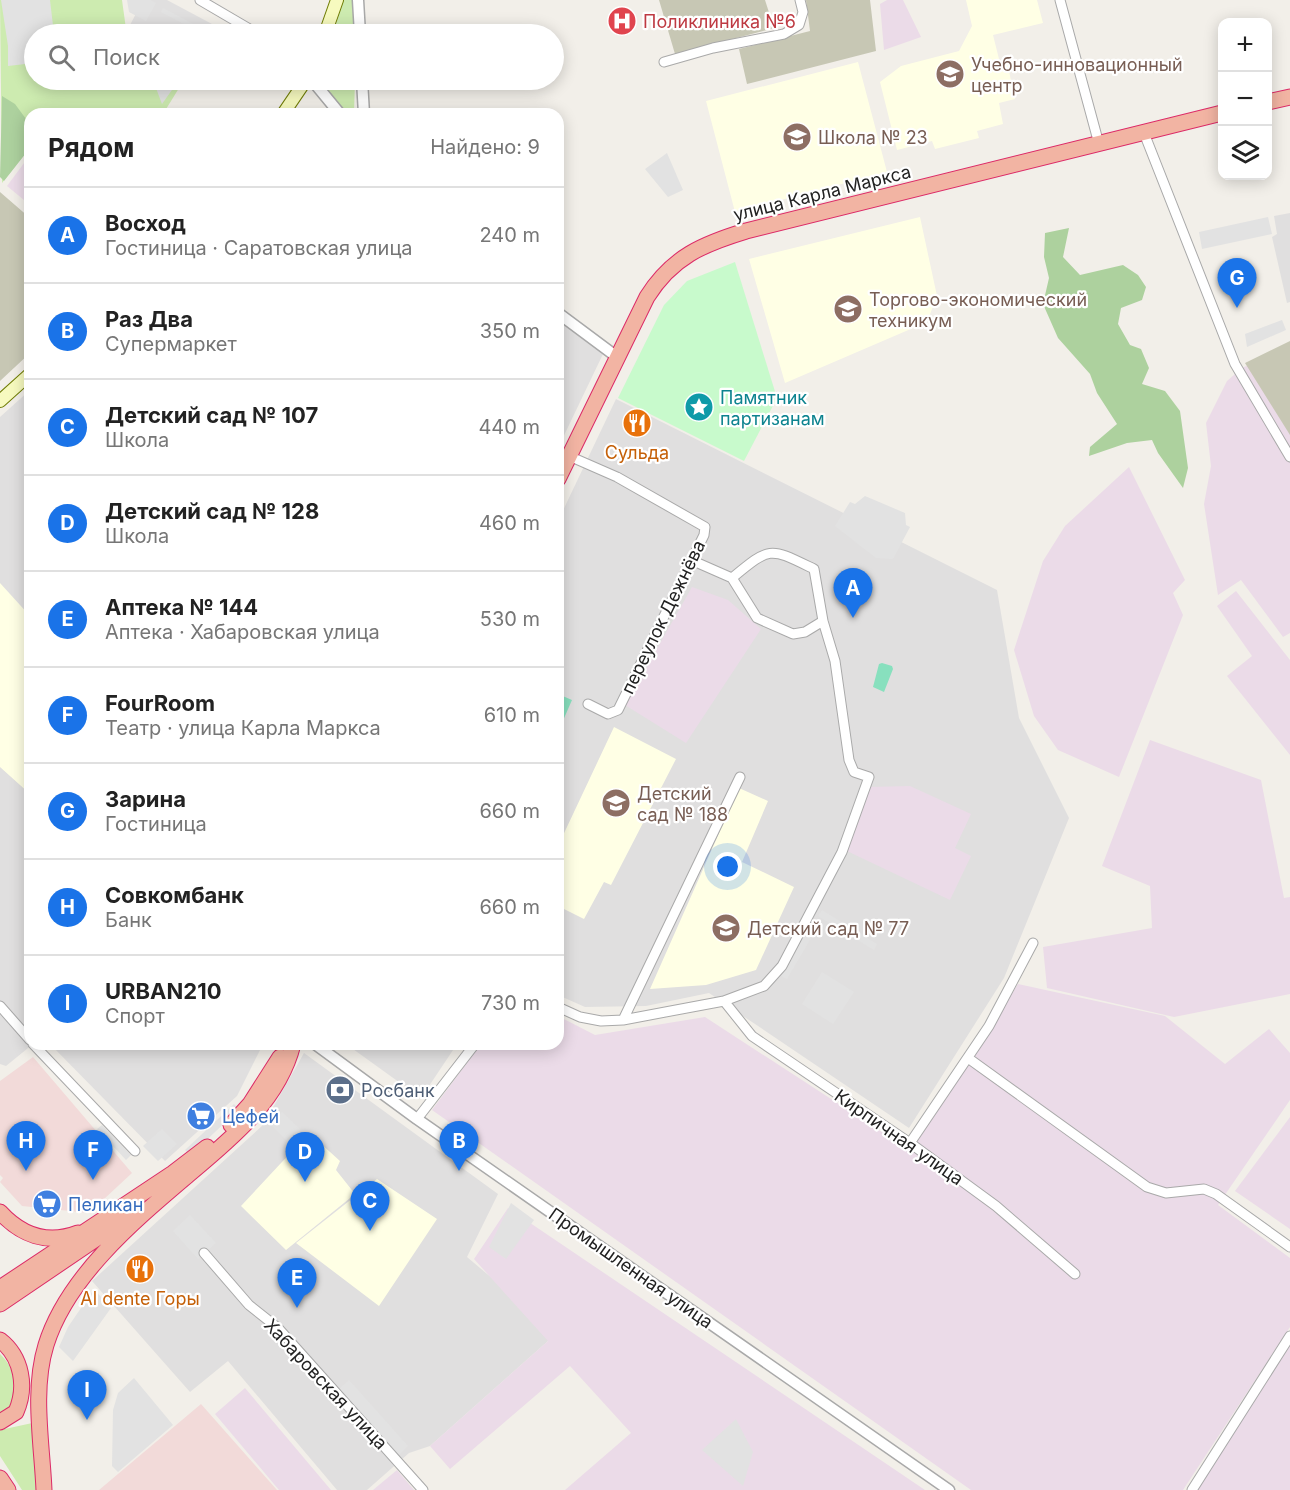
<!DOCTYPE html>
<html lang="ru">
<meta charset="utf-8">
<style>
body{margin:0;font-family:Inter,sans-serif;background:#f2f2f2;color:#222}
.controls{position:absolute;right:18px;top:18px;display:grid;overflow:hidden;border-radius:12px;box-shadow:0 3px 15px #0003}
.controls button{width:54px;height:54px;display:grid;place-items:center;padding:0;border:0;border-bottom:2px solid #e0e0e0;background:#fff;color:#222;font:30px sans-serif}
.you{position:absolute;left:728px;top:867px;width:21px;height:21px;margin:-15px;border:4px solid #fff;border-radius:50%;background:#1a73e8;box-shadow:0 0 0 9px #1a73e833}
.badge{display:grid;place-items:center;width:39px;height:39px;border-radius:50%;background:#1a73e8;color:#fff;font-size:20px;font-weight:700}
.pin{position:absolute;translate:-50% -50px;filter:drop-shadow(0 2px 3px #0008)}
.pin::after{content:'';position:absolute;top:32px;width:21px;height:18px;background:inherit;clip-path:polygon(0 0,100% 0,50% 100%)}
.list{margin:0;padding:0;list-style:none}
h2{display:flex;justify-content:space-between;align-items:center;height:78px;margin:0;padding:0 24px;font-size:26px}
h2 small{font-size:20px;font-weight:400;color:#767676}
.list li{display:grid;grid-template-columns:39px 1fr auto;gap:18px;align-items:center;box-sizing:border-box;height:96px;padding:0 24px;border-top:2px solid #e0e0e0}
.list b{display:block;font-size:22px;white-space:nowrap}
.list p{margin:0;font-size:20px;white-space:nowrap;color:#767676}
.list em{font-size:20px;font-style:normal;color:#767676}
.icon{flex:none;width:33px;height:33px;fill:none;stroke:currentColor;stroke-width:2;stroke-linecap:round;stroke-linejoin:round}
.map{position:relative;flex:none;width:1290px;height:1490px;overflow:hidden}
.search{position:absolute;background:#fff;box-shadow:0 3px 15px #0003;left:24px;top:24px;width:540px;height:66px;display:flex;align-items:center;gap:15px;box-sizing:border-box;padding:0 21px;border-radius:33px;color:#767676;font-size:22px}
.panel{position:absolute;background:#fff;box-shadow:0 3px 15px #0003;left:24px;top:108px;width:540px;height:942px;border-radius:18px}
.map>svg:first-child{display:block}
</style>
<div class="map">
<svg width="1290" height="1490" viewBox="0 0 1290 1490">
<rect width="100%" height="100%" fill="#f2efe9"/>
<path fill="#e0dfdf" d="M143,0H167L212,24L206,34H132L129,27Z
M1290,213V302L1287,303L1272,237L1277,234L1274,216Z
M558,321L603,354L558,448Z
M30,390V1044H33L6,1066L0,1064V417Z
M616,399L997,590L1019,718L1069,818L1004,978L909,1128L709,993L646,1006L585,1007L558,995V521Z
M50,1044H263L237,1096L165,1161Z
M346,1044H457L421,1098Z
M304,1053L498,1194L467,1257L557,1333L430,1446L409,1453L367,1490H337L228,1361L190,1392L92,1281L263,1125Z"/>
<path fill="#f2dad9" d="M33,1057L132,1173L89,1213L22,1206L0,1182L3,1178L0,1175V1081Z
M201,1404L277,1490H99Z"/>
<path fill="#ebdbe8" d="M887,0H903L921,37L884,50L880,4Z
M30,155V205L7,186Z
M1290,346V633L1283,637L1241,580L1218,595L1204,504L1211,466L1206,423L1227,381L1242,368Z
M1129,467L1185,580L1173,593L1183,615L1119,777L1058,750L1034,716L1014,650L1043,561L1065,526Z
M692,587L728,600L761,629L686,743L625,705Z
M1236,591L1290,660V755L1227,676L1252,656L1217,606Z
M1150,740L1261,780L1284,898L1290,897V994L1174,1017L1047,988L1043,947L1152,928L1150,886L1102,866Z
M910,786L971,814L955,848L971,856L950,900L847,851L869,787Z
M1018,984L1165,1016L1225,1064L1269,1029L1290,1053V1100L1218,1205L1290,1258V1327L1183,1490H971L432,1110L481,1044H558V1016L595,1035L705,1017L911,1151Z
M1290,1117V1229L1235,1191Z
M508,1208L925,1490H565L631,1433L570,1366L450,1469L430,1446L548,1341L474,1259Z
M1290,1343V1490H1194Z
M245,1388L331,1490H279L215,1414Z
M397,1470L414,1490H373Z"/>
<path fill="#ffffe5" d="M966,0H1037L1043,23L993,35L1000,63L1007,62L1015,99L999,103L1003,124L977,131L979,138L935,149L932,141L897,150L880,82L901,66L959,51L972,26Z
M858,62L887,172L735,212L706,101Z
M920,217L937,296L927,322L785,383L749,259Z
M0,583L30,616V794L0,767Z
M614,727L676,759L611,885L604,882L584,919L558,906V846Z
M739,788L768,801L742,862L794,887L756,970L706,985L650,989Z
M309,1133L340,1161L336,1170L355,1194L286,1250L241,1206Z
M377,1179L437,1219L379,1306L296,1243Z"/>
<path fill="#c7c7b4" d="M659,0H765L774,28L675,54Z
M806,0H870L876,51L747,84L739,49L810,31Z
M0,192L30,218V353L0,381Z
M1290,341V435L1245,363Z"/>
<path fill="#cdebb0" d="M0,0H122L126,29L134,34H34V80H184L163,114H30V147L2,183Z
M343,0H353L354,3L355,34H333Z
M320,80H355L354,113L346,112Z
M0,1354C18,1370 24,1403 0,1416Z
M37,1422L38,1490H22L0,1456V1430Z"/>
<path fill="#add19e" d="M2,96L15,104L26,119L30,120V148L4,181L0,177Z
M1069,228L1063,257L1080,275L1123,265L1138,275L1146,287L1142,300L1121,308L1118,324L1130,345L1141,349L1149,368L1142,384L1165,391L1180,411L1188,468L1183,488L1158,453L1152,440L1127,443L1089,456L1090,447L1117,424L1097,393L1090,374L1058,338L1043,304L1049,278L1044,257L1045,233Z"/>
<path fill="#c8facc" d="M735,262L777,398L744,461L618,398L664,305L687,281Z"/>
<path fill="#88e0be" d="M882,663L892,666L893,669L884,692L873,687L879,664Z
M558,694L572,700L558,732Z"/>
<path fill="#e2e2e2" d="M1,0H50L54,34H34V63L8,66V46Z
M127,0H150L156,3L146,21L129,12Z
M163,8L212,34H203L161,12Z
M153,80H179L162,104Z
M667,153L683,190L668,197L645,169Z
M1268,217L1272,234L1202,249L1199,232Z
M1282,320L1286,330L1247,347L1245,334Z
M865,496L905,513L906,525L910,527L893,559L876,558L835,526L850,502L855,504Z
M822,910L877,944L874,950L818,916Z
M808,929L814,933L787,979L781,976Z
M822,972L854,992L833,1024L802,1004Z
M234,1104L239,1109L190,1156L185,1150Z
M282,1112L301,1130L289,1143L270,1124Z
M102,1125L131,1155L126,1160L97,1129Z
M162,1129L177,1144L158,1161L143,1146Z
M511,1203L534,1220L506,1259L489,1247Z
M190,1215L216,1243L198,1259L173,1231Z
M94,1289L111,1308L73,1361L59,1347L68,1327Z
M134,1378L173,1425L118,1472L112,1466L113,1410L118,1393Z
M349,1380L408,1446L399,1455L339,1389Z
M736,1419L753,1452L743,1486L702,1450Z"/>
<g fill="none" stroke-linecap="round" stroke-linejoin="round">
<g stroke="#a9a9a9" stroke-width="11">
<path id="minor" d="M200,0L258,34
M1060,0L1099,144
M664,62L713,48L784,34L799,25L803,12L800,0
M1144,133L1235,364L1290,457
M569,456L617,477L705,527L704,535L618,710L608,714L588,704
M691,560L732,578L757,618L793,634L805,632L823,621
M724,1001L752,1036L910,1143L996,1206L1075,1274
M0,1006L30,1040
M558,1007L580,1017L601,1021L623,1020L724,1001L764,986L782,966L842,852L869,777L854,772L849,760L835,661L823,621L814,569C769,547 771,546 732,578
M623,1020L740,777
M33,1044L135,1151
M968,1058L1147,1187L1166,1193L1204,1189L1216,1194L1290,1247
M417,1119L475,1044
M910,1143L989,1026L1033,943
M204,1253L249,1305L278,1328L423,1490
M1192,1490L1290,1336"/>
</g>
<g stroke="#a9a9a9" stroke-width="13">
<path id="tertiary" d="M358,0L360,34
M312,80L340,114
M362,80L364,114
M558,313L617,357
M315,1044L417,1119L949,1490"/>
</g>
<g stroke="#707d05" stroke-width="14">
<path id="secondary" d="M325,34L337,0
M283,114L306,80
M0,401L30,374"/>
</g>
<g stroke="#dc2a67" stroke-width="17">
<path id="trunk" d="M1268,102L1290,97
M558,479L647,297C672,257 703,244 746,231L1222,113
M231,1125L250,1104L280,1057
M0,1212C21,1235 47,1245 78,1233
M0,1288L173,1173L207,1147
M0,1304L140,1209
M0,1340C22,1357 27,1387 16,1412L0,1422
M0,1478L8,1490
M44,1490C42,1444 32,1390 46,1345C67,1277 134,1221 187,1176C230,1140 279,1101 293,1044"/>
</g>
<use href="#minor" stroke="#fff" stroke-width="9"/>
<use href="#tertiary" stroke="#fff" stroke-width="10"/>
<use href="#secondary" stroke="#f7fabf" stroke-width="12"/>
<use href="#trunk" stroke="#f2b4a3" stroke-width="15"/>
</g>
<defs>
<g id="hospital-disc" transform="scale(1.5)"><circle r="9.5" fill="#e0444e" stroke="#fff"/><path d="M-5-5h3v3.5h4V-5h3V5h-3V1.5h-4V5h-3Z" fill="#fff"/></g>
<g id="university-disc" transform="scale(1.5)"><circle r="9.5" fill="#8d6e63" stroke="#fff"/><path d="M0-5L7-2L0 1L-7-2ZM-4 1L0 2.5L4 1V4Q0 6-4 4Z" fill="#fff"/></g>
<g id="school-disc" transform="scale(1.5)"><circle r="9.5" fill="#8d6e63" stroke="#fff"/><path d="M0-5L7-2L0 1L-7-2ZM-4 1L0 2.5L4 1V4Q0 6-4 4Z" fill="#fff"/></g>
<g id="sight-disc" transform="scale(1.5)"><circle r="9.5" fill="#0f9aa8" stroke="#fff"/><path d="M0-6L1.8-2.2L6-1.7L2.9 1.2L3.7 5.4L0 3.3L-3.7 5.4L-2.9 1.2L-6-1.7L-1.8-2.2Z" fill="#fff"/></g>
<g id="restaurant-disc" transform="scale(1.5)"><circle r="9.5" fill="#e8710a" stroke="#fff"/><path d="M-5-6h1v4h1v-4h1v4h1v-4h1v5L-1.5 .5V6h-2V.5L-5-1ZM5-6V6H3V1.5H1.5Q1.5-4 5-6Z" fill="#fff"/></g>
<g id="bank-disc" transform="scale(1.5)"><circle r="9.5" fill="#5c6f8a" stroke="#fff"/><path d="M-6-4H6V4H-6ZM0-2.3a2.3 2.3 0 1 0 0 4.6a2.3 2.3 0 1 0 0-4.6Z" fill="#fff"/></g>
<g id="supermarket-disc" transform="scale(1.5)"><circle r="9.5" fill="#3f7fe0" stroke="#fff"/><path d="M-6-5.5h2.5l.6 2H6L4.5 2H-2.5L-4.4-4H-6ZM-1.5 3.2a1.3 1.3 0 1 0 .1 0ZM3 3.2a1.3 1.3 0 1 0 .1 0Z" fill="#fff"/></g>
</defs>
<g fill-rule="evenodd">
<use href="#hospital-disc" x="622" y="21"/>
<use href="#university-disc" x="950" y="74"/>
<use href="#school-disc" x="797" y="137"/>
<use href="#university-disc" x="848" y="309"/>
<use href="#sight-disc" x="699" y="407"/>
<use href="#restaurant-disc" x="637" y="423"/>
<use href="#school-disc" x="616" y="803"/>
<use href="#school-disc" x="726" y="928"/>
<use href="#bank-disc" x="340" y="1090"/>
<use href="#supermarket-disc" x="201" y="1116"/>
<use href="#supermarket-disc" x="47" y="1204"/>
<use href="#restaurant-disc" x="140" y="1269"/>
</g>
<g text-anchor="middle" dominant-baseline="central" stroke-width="4.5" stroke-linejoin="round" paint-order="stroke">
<g font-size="18" fill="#be3a42" stroke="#fff" text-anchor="start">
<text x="643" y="21">Поликлиника №6</text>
</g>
<g font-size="18" fill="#785e54" stroke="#fff" text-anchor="start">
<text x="971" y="64">Учебно-инновационный<tspan x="971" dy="21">центр</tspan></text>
<text x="818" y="137">Школа № 23</text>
<text x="869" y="299">Торгово-экономический<tspan x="869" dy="21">техникум</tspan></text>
<text x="637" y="793">Детский<tspan x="637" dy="21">сад № 188</tspan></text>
<text x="747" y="928">Детский сад № 77</text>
</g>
<g font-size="18" fill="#222" stroke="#fff">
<text transform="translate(822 193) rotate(-14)">улица Карла Маркса</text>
<text transform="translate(663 617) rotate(-64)">переулок Дежнёва</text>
<text transform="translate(899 1137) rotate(35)">Кирпичная улица</text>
<text transform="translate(631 1268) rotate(35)">Промышленная улица</text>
<text transform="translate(326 1384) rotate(47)">Хабаровская улица</text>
</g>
<g font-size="18" fill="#0d838f" stroke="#fff" text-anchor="start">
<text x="720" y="397">Памятник<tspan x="720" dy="21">партизанам</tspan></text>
</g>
<g font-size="18" fill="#c56008" stroke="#fff">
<text x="637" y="452">Сульда</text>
<text x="140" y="1298">Al dente Горы</text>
</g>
<g font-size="18" fill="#4e5e75" stroke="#fff" text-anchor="start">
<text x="361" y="1090">Росбанк</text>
</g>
<g font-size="18" fill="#366cbe" stroke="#fff" text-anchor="start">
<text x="222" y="1116">Цефей</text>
<text x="68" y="1204">Пеликан</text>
</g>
</g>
</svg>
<div class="controls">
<button>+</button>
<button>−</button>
<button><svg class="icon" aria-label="layers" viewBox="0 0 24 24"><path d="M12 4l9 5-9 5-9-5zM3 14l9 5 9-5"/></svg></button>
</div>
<div class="you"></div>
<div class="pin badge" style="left:853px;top:618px">A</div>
<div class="pin badge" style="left:459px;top:1171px">B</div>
<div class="pin badge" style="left:370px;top:1231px">C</div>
<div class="pin badge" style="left:305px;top:1182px">D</div>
<div class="pin badge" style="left:297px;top:1308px">E</div>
<div class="pin badge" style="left:93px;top:1180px">F</div>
<div class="pin badge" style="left:1237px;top:308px">G</div>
<div class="pin badge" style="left:26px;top:1171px">H</div>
<div class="pin badge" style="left:87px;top:1420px">I</div>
<div class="search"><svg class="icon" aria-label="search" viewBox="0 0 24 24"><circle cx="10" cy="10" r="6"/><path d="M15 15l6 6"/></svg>Поиск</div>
<section class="panel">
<h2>Рядом<small>Найдено: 9</small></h2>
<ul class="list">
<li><span class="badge">A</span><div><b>Восход</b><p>Гостиница · Саратовская улица</p></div><em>240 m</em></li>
<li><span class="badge">B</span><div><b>Раз Два</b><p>Супермаркет</p></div><em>350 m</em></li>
<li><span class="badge">C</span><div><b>Детский сад № 107</b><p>Школа</p></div><em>440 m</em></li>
<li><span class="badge">D</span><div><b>Детский сад № 128</b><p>Школа</p></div><em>460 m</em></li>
<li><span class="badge">E</span><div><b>Аптека № 144</b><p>Аптека · Хабаровская улица</p></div><em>530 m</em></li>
<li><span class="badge">F</span><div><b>FourRoom</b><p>Театр · улица Карла Маркса</p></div><em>610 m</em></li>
<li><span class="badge">G</span><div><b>Зарина</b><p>Гостиница</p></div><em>660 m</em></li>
<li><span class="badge">H</span><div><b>Совкомбанк</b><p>Банк</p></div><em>660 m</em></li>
<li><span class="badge">I</span><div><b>URBAN210</b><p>Спорт</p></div><em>730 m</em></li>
</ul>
</section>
</div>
